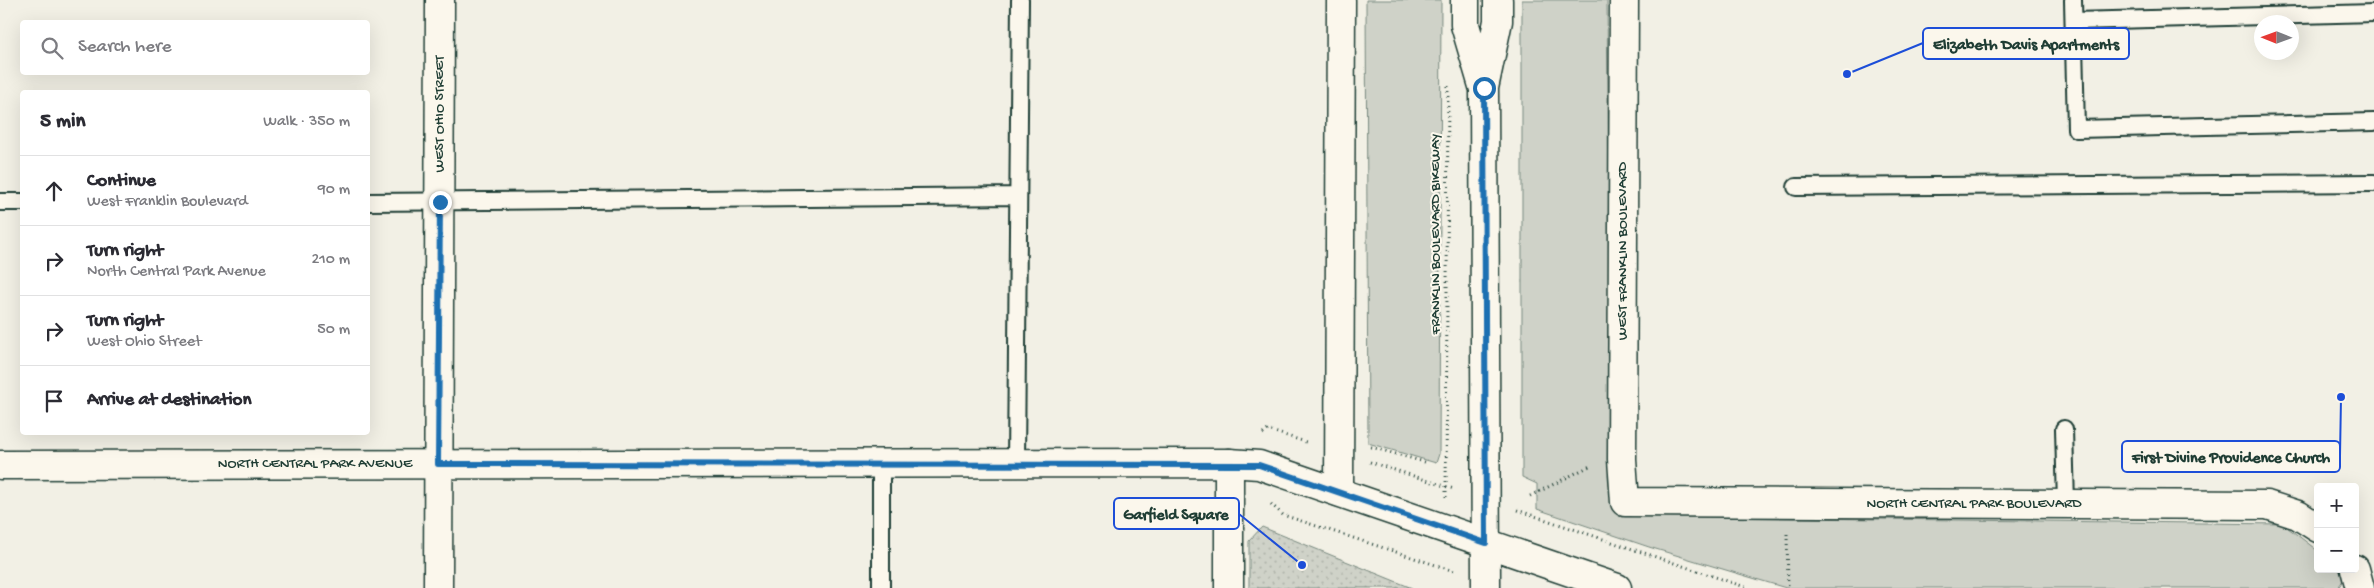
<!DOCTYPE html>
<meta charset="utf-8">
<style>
body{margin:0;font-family:"Gochi Hand",sans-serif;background:#f7f7f7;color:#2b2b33}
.controls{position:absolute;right:15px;bottom:15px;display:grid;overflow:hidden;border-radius:5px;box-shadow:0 5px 20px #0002}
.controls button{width:45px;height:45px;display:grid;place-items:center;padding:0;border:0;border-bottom:1px solid #e1e1e2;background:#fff;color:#2b2b33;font:25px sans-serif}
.compass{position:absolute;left:2254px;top:15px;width:45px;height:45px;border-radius:50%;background:#fff;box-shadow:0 5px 20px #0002;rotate:271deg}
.stop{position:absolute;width:15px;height:15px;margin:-11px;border:4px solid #1f6fb2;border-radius:50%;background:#fff}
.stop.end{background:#1f6fb2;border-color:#fff;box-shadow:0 1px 5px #0008}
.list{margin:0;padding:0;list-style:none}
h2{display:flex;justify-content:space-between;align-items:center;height:65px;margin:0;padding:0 20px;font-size:21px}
h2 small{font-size:16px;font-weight:400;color:#7c7c81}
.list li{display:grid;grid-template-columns:32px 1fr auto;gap:15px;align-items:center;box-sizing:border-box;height:70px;padding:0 20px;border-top:1px solid #e1e1e2}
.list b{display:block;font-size:19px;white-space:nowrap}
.list p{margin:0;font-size:16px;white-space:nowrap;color:#7c7c81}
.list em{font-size:16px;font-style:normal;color:#7c7c81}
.icon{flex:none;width:28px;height:28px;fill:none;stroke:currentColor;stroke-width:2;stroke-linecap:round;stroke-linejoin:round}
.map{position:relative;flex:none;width:2374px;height:588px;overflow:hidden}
.search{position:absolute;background:#fff;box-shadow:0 5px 20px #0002;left:20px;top:20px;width:350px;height:55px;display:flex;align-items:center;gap:12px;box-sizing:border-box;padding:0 18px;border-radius:5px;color:#7c7c81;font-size:19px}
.panel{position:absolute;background:#fff;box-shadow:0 5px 20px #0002;left:20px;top:90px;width:350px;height:345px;border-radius:5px}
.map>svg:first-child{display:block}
</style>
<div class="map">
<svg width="2374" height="588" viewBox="0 0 2374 588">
<defs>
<pattern id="park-dots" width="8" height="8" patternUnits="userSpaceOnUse" patternTransform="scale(1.25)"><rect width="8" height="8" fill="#cfd2c8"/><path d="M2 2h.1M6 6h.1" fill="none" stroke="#b1b5ac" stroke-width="1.8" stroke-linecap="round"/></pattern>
</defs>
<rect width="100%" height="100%" fill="#f2f0e5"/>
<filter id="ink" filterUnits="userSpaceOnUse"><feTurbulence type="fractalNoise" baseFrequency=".02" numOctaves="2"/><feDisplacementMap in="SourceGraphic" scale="10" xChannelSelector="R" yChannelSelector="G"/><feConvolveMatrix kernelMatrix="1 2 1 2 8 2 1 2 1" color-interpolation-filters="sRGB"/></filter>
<g filter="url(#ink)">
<path fill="#cfd2c8" stroke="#77887e" d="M1366,0H1441L1439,454L1436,463L1368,443Z
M1522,0H1607L1612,505L1630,516L2283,524L2318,551V569H2342L2347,574L2338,588H1786L1649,547L1537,509V484L1522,477Z"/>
<path fill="url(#park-dots)" stroke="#77887e" d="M1262,527L1412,588H1249V541Z"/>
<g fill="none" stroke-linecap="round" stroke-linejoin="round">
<g stroke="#1f3d34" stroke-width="20">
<path id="service" d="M2073,0L2076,129L2374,122
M2074,21L2374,13
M1796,187L2374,183
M0,202H22
M368,202L1018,196
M2064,429L2066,504
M881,464V588
M1016,464L1020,0"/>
</g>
<g stroke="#1f3d34" stroke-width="31">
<path id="minor" d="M1624,0L1622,459L1625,502L2267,505L2298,515L2318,528
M1339,492L1341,0
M2355,569L2360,588
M438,588L440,0
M1229,588V463"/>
</g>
<g stroke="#1f3d34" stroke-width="31">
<path id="tertiary" d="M1465,0V25L1483,86
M0,465L1229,463L1259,465L1617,588
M1486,588L1484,88L1498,21V0"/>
</g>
<path stroke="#1f3d34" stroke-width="3" stroke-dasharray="1 4" stroke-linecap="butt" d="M1263,434L1268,430L1309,443
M1371,447L1428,463
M1370,462L1454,489
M1530,496L1592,465
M1446,497L1448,83
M1271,504L1283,515L1454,571
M1517,510L1748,588
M1787,534L1788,588"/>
<use href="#service" stroke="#fbf7ec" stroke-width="16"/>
<use href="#minor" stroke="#fbf7ec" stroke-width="28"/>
<use href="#tertiary" stroke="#fbf7ec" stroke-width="28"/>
</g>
</g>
<g fill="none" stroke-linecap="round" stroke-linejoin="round" filter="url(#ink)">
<path stroke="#1f6fb2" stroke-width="6" d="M440,202L438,464L1259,465L1486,543L1484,88"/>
</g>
<g text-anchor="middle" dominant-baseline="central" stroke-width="4" stroke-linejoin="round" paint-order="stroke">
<g font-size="15" fill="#1f3d34" stroke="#fbf7ec">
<text transform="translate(440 114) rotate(-90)">WEST OHIO STREET</text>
<text transform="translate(1436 234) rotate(-90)">FRANKLIN BOULEVARD BIKEWAY</text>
<text transform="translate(1623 251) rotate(-90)">WEST FRANKLIN BOULEVARD</text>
<text x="315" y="464">NORTH CENTRAL PARK AVENUE</text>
<text x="1974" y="504">NORTH CENTRAL PARK BOULEVARD</text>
</g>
</g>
<path fill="none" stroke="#1d4ed8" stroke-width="2" d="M1847 74L1923 43M2341 397L2340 456M1302 565L1239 514"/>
<g fill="#1d4ed8" stroke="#fbf7ec" stroke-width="2">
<circle cx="1847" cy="74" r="5"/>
<circle cx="2341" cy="397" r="5"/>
<circle cx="1302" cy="565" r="5"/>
</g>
<g fill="#fbf7ec" stroke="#1d4ed8" stroke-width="2">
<rect x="1923" y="28" width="206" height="31" rx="5"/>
<rect x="2122" y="441" width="218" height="31" rx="5"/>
<rect x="1114" y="498" width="125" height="31" rx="5"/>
</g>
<g font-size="16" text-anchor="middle" font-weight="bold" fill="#1f3d34">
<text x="2026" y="49">Elizabeth Davis Apartments</text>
<text x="2231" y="462">First Divine Providence Church</text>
<text x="1176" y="519">Garfield Square</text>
</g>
</svg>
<div class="controls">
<button>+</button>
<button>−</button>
</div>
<svg class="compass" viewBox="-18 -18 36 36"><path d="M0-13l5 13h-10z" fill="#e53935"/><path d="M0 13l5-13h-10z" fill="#7c7c81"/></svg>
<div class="stop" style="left:1484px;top:88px"></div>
<div class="stop end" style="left:440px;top:202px"></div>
<div class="search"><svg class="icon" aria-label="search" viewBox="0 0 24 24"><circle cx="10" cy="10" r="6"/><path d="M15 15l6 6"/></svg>Search here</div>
<section class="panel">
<h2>5 min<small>Walk · 350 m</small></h2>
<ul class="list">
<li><svg class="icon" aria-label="ahead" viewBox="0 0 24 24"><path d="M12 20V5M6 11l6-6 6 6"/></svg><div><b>Continue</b><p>West Franklin Boulevard</p></div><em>90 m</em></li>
<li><svg class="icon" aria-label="right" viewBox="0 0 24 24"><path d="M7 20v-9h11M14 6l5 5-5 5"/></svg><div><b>Turn right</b><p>North Central Park Avenue</p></div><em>210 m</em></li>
<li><svg class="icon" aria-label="right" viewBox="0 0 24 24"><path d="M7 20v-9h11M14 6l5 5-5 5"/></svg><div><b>Turn right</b><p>West Ohio Street</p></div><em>50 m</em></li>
<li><svg class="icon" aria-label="arrive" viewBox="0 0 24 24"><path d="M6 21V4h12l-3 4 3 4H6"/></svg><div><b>Arrive at destination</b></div></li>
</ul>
</section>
</div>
